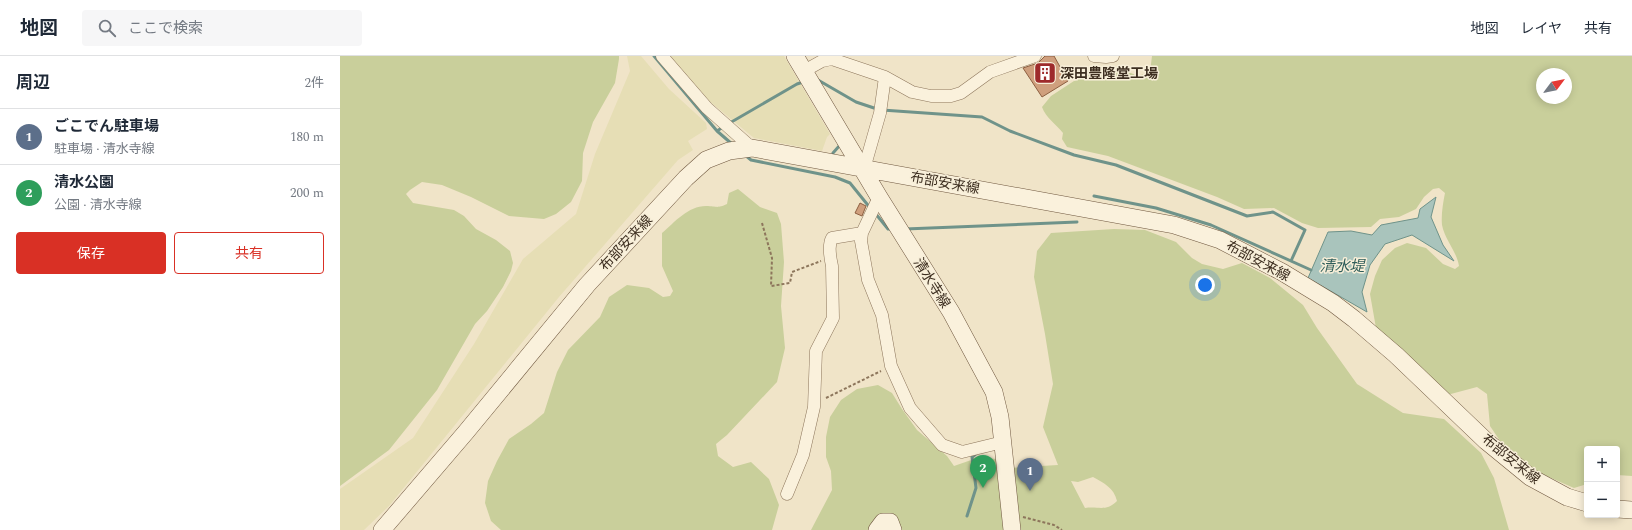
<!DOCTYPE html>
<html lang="ja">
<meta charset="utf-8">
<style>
body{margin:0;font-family:Spectral,"Noto Sans JP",serif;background:#f6f6f7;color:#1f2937}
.controls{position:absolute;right:12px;bottom:12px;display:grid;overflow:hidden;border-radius:4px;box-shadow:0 2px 10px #0003}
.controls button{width:36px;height:36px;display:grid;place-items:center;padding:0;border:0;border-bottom:1px solid #e0e1e3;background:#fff;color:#1f2937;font:20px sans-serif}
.compass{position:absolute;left:1196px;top:12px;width:36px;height:36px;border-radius:50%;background:#fff;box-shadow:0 2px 10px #0003;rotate:58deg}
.you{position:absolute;left:865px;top:229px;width:14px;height:14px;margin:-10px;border:3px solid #fff;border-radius:50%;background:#1a73e8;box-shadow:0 0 0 6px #1a73e833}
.badge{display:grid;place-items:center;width:26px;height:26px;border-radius:50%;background:#d93025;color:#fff;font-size:13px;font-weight:700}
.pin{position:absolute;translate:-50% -33px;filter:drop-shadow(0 1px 2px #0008)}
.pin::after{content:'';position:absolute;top:21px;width:14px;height:12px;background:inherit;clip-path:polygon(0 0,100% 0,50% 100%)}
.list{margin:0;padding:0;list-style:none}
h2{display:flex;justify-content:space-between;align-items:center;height:52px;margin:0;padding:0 16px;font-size:17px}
h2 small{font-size:13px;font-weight:400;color:#747a83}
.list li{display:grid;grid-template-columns:26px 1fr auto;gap:12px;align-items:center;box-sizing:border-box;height:56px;padding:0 16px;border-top:1px solid #e0e1e3}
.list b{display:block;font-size:15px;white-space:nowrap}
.list p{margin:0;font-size:13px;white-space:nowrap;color:#747a83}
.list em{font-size:13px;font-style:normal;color:#747a83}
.actions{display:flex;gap:8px;padding:12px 16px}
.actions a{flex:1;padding:9px 0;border:1px solid #d93025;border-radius:4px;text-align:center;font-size:14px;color:#d93025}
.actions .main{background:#d93025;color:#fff}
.icon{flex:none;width:22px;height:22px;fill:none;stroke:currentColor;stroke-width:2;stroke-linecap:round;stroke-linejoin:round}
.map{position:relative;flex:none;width:1292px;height:474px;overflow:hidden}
header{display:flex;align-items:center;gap:24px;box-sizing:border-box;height:56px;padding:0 20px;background:#fff;border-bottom:1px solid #e0e1e3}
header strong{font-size:19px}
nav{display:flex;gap:22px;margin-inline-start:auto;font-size:14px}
.search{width:280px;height:36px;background:#f6f6f7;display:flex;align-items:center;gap:10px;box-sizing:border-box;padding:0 14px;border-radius:4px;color:#747a83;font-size:15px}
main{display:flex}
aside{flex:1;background:#fff}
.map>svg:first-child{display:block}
</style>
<header>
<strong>地図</strong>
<div class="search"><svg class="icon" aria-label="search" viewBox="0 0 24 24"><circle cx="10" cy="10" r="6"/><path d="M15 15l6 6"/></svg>ここで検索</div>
<nav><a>地図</a><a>レイヤ</a><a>共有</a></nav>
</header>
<main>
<aside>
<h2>周辺<small>2件</small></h2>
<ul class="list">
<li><span class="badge" style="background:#5c6f8a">1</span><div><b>ごこでん駐車場</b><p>駐車場 · 清水寺線</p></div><em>180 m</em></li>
<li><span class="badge" style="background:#2e9e5b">2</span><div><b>清水公園</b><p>公園 · 清水寺線</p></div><em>200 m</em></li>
</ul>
<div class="actions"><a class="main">保存</a><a>共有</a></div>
</aside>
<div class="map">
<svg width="1292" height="474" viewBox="0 0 1292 474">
<rect width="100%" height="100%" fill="#f0e4c8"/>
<path fill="#e6deb5" d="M287,0H301L329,33L366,67L367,73L348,85L353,94L338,104L219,241L49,450L24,474H0V433L73,382L134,288L183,203L236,158L255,98L290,15Z
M329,0H444L490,78L487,81L482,95L414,82L368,44Z"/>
<path fill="#c9cf9b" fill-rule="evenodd" d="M0,0H279V3L275,27L253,66L243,97L242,125L231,146L216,158L204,163L169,160L131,141L102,129L82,126L70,134L66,138L73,147L114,154L124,160L136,173L156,184L170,195L173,207L171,215L163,231L147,255L135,268L97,334L49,394L0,430Z
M812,0H1292V420L1277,419V393H1247V428L1234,432L1195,415L1171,401L1150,370L1147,338L1137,331L1107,339L1036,272L1030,238L1035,220L1042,204L1055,192L1067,187L1086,192L1103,208L1115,213L1119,210C1117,196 1105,184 1102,169C1101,159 1103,147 1105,137L1099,132L1093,133L1084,141L1076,153L1059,161L1040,163L1031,171L978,172L962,167L934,152L904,153L877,141L768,100L727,91L722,83L723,77C716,68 706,62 702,51L711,40L734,25L764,12L786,15L798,20L810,16ZM1202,18H1226V42H1202Z
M398,133L420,151L437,157L441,168L444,206L441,250L445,292L437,326L387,379L376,388L378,400L393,411L411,406L429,423L439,449L432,474H161L151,465L145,447L148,425L157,405L169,383L191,368L204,357L217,316L228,294L260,261L269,241L287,229L309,232L323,241L330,240L333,235L322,210V177C335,166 348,150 366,150C377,150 376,153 387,148L389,137Z
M774,173L805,174L836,186L852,202L862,208L883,213L902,207L930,222L963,249L977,272L1017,328L1063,357L1104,363L1141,397L1154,422L1169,474H471L492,434L491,415L486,401V381L490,361L501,344L517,333L538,329L552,337L562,353L577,374L607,400L614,410L637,402L658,403L669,412L718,409L703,371L713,328L705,278L694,221L697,195L711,177ZM753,421C764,427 774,432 777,445C766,456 759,450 745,452L731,425L738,426Z"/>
<path fill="#a9c4bc" stroke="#6f938a" d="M1096,141L1091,161L1103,189L1114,205L1072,179L1045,188L1030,209L1022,236L1027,256L968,222L988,176L1011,175L1032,179L1041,169L1078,162L1080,153Z"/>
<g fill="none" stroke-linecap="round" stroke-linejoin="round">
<path stroke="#6f938a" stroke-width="3" d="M314,0L377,75L392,88
M478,24L516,46L537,53
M542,54L642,61L670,75L734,99L776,109L907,160L933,156L965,174L951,205
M388,68L457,28L463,26
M377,75L383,71
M493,97L500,89L499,88
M405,99L411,104L495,121L510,127L531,153
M754,140L816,152L871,169L971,214
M535,157L548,173H552
M565,173L737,166
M627,460L636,432L632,401L637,397"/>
</g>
<path fill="#cf9f7d" stroke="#8d5f41" d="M705,0H714L728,25L702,41L683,12L698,7Z
M520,147L526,150L522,160L515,157Z"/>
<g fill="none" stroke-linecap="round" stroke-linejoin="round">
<g stroke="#8d765c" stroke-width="13">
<path id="street" d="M322,0L367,52L412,92
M754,0L766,1L773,0
M464,15L482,5L492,3L545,21L572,36L591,40H611L621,37L650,16L695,0
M521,112L526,106L540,57L545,21
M522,177L521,185L528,224L542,259L551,310L570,352L602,389L622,396L663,386
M447,438L463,399L474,351L476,295L493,262L492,210C490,201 488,189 492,182L522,177L539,141"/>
</g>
<g stroke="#6f573f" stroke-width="18">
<path id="secondary" d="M455,0L539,141L611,256L654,336L660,361L672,474
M1277,453L1292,454
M42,474L126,376L247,229L346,122L366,104L389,95L412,92L834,169L880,184L942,216L993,247L1014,263L1056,299L1146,385L1190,421L1227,441L1247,447
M537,474L543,466H550L553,474"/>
</g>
<path stroke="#8d765c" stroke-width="2" stroke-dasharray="3 2" stroke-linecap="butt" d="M422,167L432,202L431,230L450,227L452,216L481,205
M486,342L541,315
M683,461L714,469L722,474"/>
<use href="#street" stroke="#faf1dc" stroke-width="12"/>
<use href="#secondary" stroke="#faf1dc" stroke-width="17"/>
</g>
<defs>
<g id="building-square" transform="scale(1.15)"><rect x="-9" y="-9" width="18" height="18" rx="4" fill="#9e2a2b" stroke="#f7eed8"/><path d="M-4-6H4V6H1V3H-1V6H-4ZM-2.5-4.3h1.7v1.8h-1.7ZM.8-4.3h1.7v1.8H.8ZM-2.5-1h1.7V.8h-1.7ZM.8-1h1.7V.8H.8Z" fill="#fff"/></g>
</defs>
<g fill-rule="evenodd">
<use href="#building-square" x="705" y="17"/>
</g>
<g text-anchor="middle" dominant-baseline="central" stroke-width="3" stroke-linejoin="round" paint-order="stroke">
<g font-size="14" font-weight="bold" fill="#3d2e20" stroke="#f7eed8" text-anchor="start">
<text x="720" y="17">深田豊隆堂工場</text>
</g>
<g font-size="14" fill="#3d2e20" stroke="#f7eed8">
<text transform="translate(605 127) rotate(10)">布部安来線</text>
<text transform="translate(286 187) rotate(-47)">布部安来線</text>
<text transform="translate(918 205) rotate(28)">布部安来線</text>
<text transform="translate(592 227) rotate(58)">清水寺線</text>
<text transform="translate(1171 403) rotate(39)">布部安来線</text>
</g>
<g font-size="15" font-style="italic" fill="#2f5d5a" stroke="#f7eed8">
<text x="1002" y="210">清水堤</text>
</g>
</g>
</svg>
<div class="controls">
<button>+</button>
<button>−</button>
</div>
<svg class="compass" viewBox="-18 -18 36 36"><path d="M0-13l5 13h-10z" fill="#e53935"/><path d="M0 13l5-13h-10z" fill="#747a83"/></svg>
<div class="you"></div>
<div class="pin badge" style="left:690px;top:435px;background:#5c6f8a">1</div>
<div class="pin badge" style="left:643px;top:432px;background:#2e9e5b">2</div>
</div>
</main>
